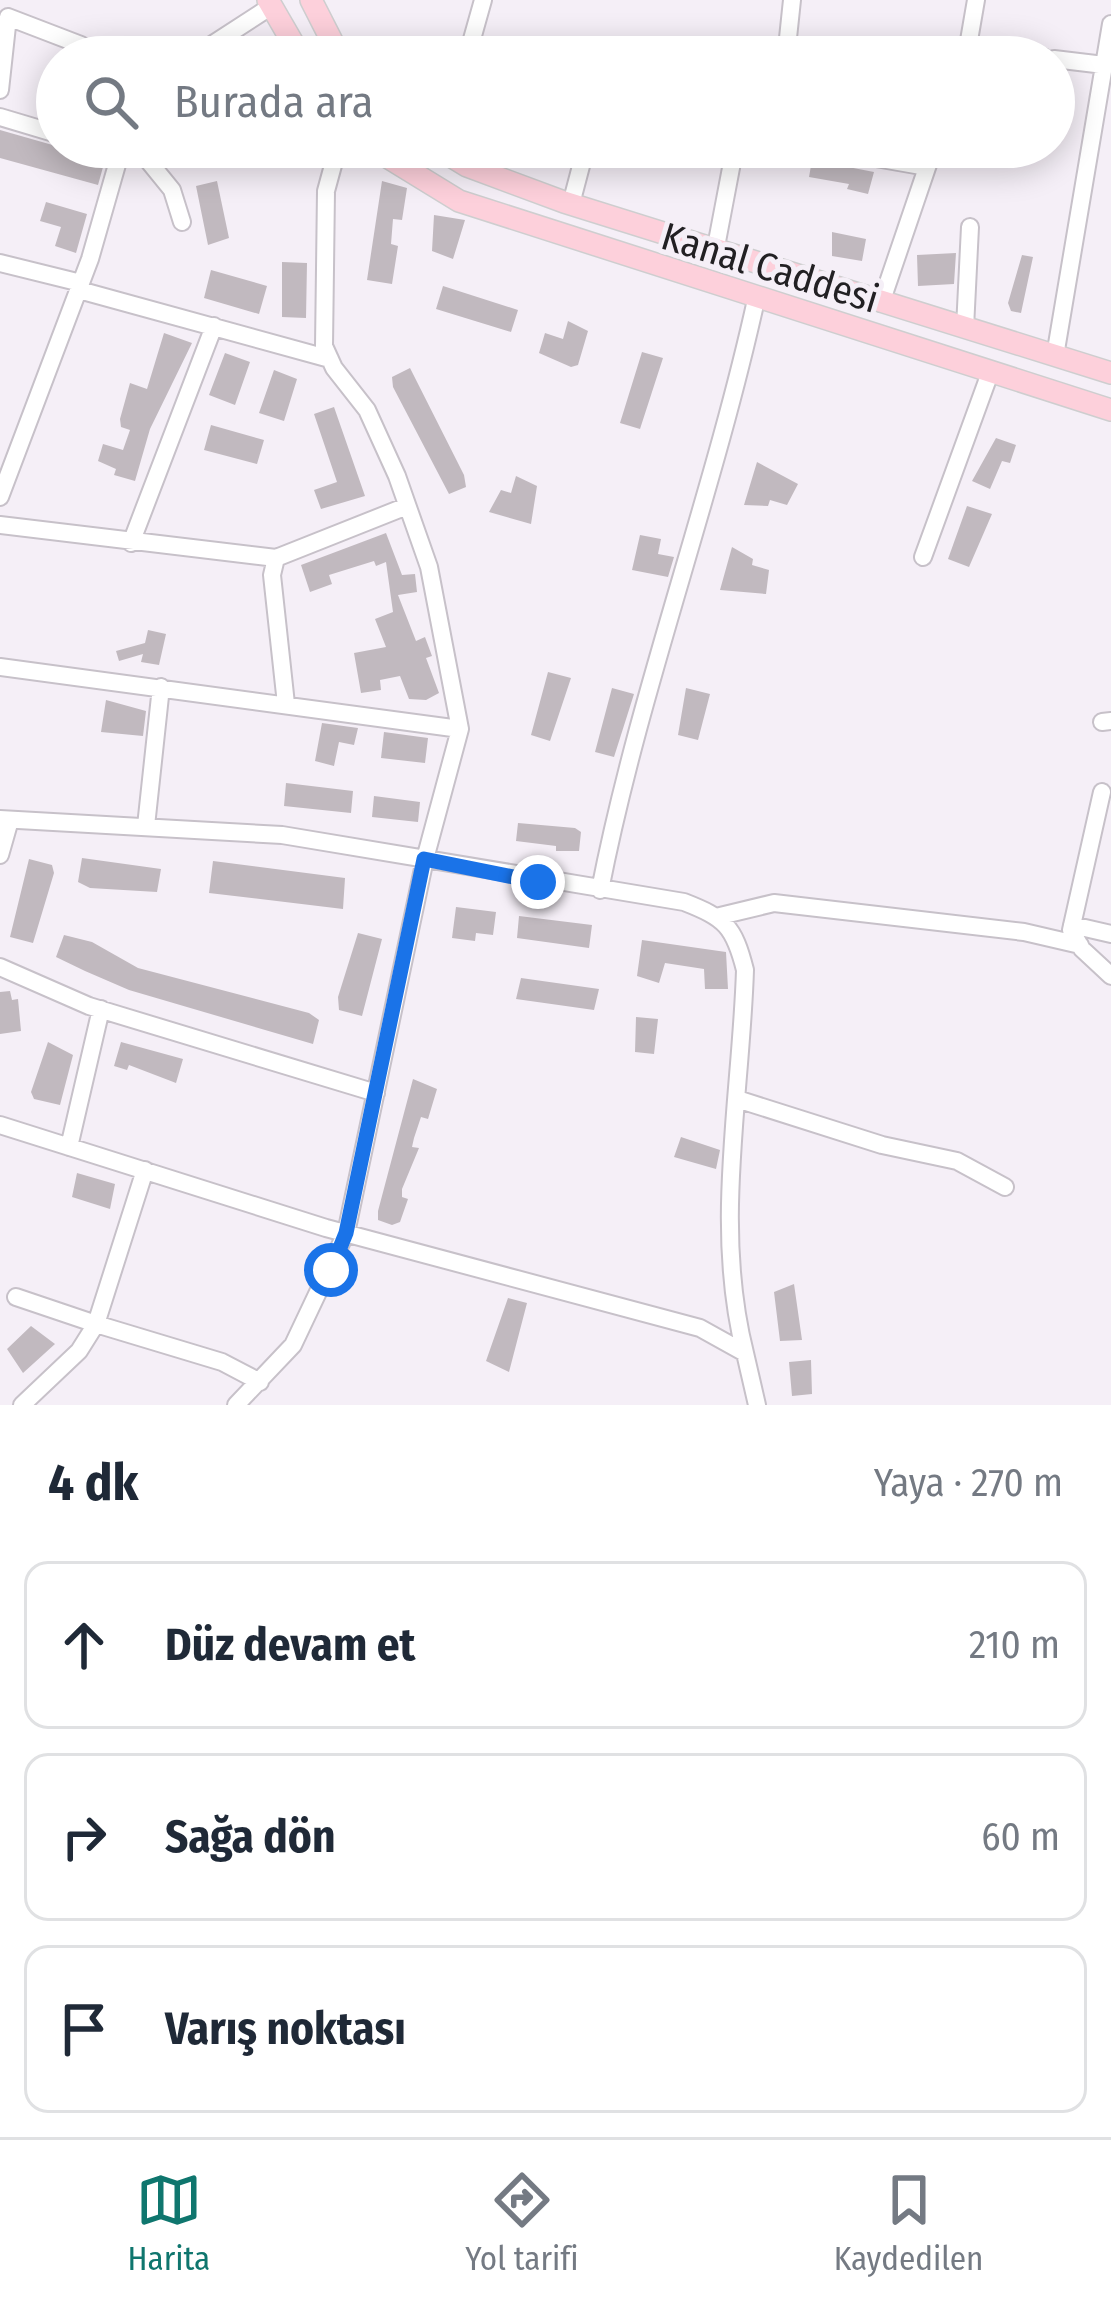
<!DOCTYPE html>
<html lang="tr">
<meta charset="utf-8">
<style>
body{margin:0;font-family:"Fira Sans Condensed",sans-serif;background:#f2f2f3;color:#1f2937}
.stop{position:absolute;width:36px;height:36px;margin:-27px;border:9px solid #1a73e8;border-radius:50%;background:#fff}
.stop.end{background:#1a73e8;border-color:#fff;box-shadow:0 3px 12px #0008}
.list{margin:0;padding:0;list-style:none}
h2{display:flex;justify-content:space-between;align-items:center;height:156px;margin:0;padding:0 48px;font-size:51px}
h2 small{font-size:39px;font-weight:400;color:#747a83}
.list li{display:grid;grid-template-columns:78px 1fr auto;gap:36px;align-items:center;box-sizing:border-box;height:168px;margin:0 24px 24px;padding:0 24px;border:3px solid #e0e1e3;border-radius:24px}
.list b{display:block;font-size:45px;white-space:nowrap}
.list em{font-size:39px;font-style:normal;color:#747a83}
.icon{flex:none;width:66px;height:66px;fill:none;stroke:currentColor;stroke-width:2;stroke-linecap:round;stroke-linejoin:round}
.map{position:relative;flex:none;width:1111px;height:1405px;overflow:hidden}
.search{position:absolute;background:#fff;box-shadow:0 6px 30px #0003;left:36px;right:36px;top:36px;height:132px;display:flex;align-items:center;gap:30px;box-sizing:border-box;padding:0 42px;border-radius:66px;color:#747a83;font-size:45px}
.sheet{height:732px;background:#fff}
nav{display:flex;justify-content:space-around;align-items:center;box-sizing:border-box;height:168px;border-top:3px solid #e0e1e3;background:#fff;font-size:33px;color:#747a83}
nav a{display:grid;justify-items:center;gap:6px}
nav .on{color:#0f766e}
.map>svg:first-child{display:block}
</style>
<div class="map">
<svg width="1111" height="1405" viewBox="0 0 1111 1405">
<rect width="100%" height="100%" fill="#f5eff7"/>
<path fill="#c1b9bf" d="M0,130L105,160L98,185L0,158Z
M812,160L874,172L868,194L847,189L849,184L809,177Z
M217,181L229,238L208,245L196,186Z
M382,181L407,188L402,220L393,219L391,244L398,246L392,284L367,280Z
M46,202L87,214L76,253L55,246L61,227L40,221Z
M434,215L465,220L453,259L432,251Z
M832,232L866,239L862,261L832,256Z
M956,253L954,284L918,286L917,255Z
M1022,255L1033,257L1021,313L1011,311L1008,303Z
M282,262L307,263L306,318L282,317Z
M211,270L267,286L259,314L204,298Z
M443,286L518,310L511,332L436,309Z
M568,321L588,331L578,365L571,367L539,353L545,333L563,339Z
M164,333L192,343L150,429L135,481L114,475L116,469L98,461L103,444L123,450L130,430L121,427L120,419L130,383L147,389Z
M642,352L663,358L640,429L620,423Z
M225,353L250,362L235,405L209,395Z
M410,368L464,475L466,487L449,494L393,387L392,377Z
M274,370L297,379L284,421L259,413Z
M334,407L365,496L321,509L314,490L337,482L314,414Z
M211,425L264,440L257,464L204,450Z
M996,438L1016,445L1010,463L1002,461L990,489L972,481Z
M757,462L798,484L787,505L770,500L768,506L744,505Z
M516,476L537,486L531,524L489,512L501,490L511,493Z
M967,506L992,514L969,567L948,559Z
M386,533L402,575L415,574L417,592L398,595L416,641L425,637L432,656L426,658L439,693L426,700L409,699L400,676L380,680L381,690L361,693L354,653L386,647L375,619L393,612L386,562L376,566L374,561L329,575L332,584L310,592L301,565Z
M640,535L661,539L658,554L674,557L668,577L632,570Z
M732,547L753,559L752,565L769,570L766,594L720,590Z
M148,630L166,634L159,665L141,662L143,654L119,661L116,651L145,643Z
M548,672L571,678L550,741L531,735Z
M612,688L634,694L614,757L595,752Z
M686,688L710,694L698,740L678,735Z
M106,700L146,711L143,736L101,732Z
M322,723L358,728L354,745L339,742L334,766L315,761Z
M384,732L428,738L425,763L381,758Z
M286,783L353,791L351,813L284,806Z
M374,796L420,802L418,822L372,817Z
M518,823L575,828L581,832L579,851H556V846L516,841Z
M82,858L161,869L157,892L90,888L78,882Z
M29,859L52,865L54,873L33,943L10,937Z
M213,861L345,878L343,909L209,893Z
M456,907L496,912L493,935L476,933L475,941L452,938Z
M519,916L592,925L589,948L517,938Z
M358,933L382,939L362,1016L339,1010L338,997Z
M64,935L92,942L138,968L309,1013L319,1020L313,1044L129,990L85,971L56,957Z
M642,940L726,952L728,989H705L704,969L665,963L659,983L637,976Z
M521,978L599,989L594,1010L516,999Z
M10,991L12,1000L18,999L21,1031L0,1034V992Z
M636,1017L658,1019L654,1054L635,1052Z
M48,1042L73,1055L60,1105L34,1099L31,1092Z
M121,1042L183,1059L176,1083L129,1065L127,1070L114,1066Z
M413,1079L437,1089L428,1119L421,1117L414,1138L412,1147L419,1148L402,1189V1197L408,1199L400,1222L392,1225L378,1220V1211Z
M681,1137L720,1150L716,1169L674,1157Z
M77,1173L115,1184L110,1209L72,1197Z
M794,1284L802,1340L780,1341L774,1292Z
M508,1298L527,1303L509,1372L486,1361Z
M31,1326L55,1344L23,1373L7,1349Z
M811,1360L812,1394L792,1396L789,1362Z"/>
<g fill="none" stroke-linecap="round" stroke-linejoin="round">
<g stroke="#c7c1c9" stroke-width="20">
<path id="minor" d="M969,47L1043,57
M967,52L976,0
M193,57L270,7
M467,57L483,0
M786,57L792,0
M1054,59L1104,65
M0,90L8,17L81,45L96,57
M0,117L57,134
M137,147L172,190L182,222
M813,147L927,167
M571,204L586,147
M715,252L735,147
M0,263L81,283
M79,290L330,359
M881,303L934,147
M965,328L970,227
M1055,356L1111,24
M0,497L90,259L122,147
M0,525L276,558
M131,543L214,326
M923,557L990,373
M0,667L460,729
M286,704L272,575L276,558L407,506
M1102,722L1111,721
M1102,792L1071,930L1082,949L1111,976
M0,819L282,835L684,902C725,918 734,926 745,970C741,1098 713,1227 745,1353
M146,826L161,687
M0,855L10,820
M600,890C639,691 712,499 756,300
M720,916L774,903L1024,932L1080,945
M1072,925L1111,934
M0,967L89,1006L376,1093
M737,1099L882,1145L957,1161L1005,1187
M0,1125L326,1228L700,1328L745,1353L757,1405
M69,1147L101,1009
M16,1297L96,1324L145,1170
M22,1405L79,1351L96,1324L222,1362L260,1382
M236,1405L293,1345L346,1233L425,859L460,729L429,567L397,476L367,410L334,368L324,346L326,191L338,147"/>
</g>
<g stroke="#cececf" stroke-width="24">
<path id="major" d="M268,0L301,57
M311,0L340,57
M371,147L459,201L1111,410
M436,147L467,166L564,202L1111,373"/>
</g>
<use href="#minor" stroke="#fff" stroke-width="16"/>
<use href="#major" stroke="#fdd0db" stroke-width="21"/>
</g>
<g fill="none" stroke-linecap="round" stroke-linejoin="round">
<path stroke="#1a73e8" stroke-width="15" d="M331,1270L346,1233L424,859L538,882"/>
</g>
<g text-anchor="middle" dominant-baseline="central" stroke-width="10" stroke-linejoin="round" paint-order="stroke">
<g font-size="39" fill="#222023" stroke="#f5eff7">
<text transform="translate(770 268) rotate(17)">Kanal Caddesi</text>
</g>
</g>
</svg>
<div class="stop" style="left:331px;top:1270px"></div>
<div class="stop end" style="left:538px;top:882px"></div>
<div class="search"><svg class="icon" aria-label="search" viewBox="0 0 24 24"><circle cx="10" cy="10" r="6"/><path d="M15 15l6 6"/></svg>Burada ara</div>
</div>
<section class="sheet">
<h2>4 dk<small>Yaya · 270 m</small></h2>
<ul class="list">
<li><svg class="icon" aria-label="ahead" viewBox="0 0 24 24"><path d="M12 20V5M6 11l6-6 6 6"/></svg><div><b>Düz devam et</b></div><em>210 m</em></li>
<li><svg class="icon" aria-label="right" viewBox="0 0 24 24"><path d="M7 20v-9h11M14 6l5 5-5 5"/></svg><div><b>Sağa dön</b></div><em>60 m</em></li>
<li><svg class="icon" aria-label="arrive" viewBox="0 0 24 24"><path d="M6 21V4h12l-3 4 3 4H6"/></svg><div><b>Varış noktası</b></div></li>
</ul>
</section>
<nav>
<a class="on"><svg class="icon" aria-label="map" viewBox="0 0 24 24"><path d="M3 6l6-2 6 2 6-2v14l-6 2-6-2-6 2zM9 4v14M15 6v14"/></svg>Harita</a>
<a><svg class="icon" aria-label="directions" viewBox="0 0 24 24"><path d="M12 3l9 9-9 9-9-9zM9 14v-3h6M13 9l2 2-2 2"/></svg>Yol tarifi</a>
<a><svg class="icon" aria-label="saved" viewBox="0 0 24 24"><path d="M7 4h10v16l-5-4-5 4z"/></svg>Kaydedilen</a>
</nav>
